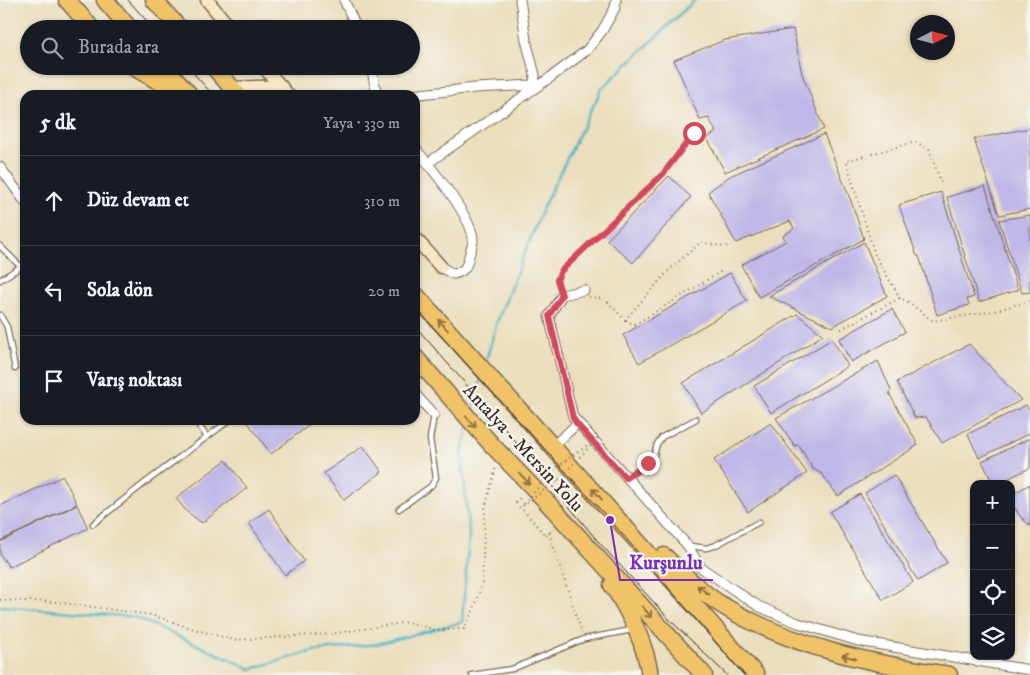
<!DOCTYPE html>
<html lang="tr">
<meta charset="utf-8">
<style>
body{margin:0;font-family:"IM FELL DW Pica",serif;background:#242831;color:#f1f3f6}
.controls{position:absolute;right:15px;bottom:15px;display:grid;overflow:hidden;border-radius:10px;box-shadow:0 1px 4px #0004}
.controls button{width:45px;height:45px;display:grid;place-items:center;padding:0;border:0;border-bottom:1px solid #363941;background:#171b24;color:#f1f3f6;font:25px sans-serif}
.compass{position:absolute;left:910px;top:15px;width:45px;height:45px;border-radius:50%;background:#171b24;box-shadow:0 1px 4px #0004;rotate:84deg}
.stop{position:absolute;width:15px;height:15px;margin:-11px;border:4px solid #d1495b;border-radius:50%;background:#fff}
.stop.end{background:#d1495b;border-color:#fff;box-shadow:0 1px 5px #0008}
.list{margin:0;padding:0;list-style:none}
h2{display:flex;justify-content:space-between;align-items:center;height:65px;margin:0;padding:0 20px;font-size:21px}
h2 small{font-size:16px;font-weight:400;color:#9ea1a6}
.list li{display:grid;grid-template-columns:32px 1fr auto;gap:15px;align-items:center;box-sizing:border-box;height:90px;padding:0 20px;border-top:1px solid #363941}
.list b{display:block;font-size:19px;white-space:nowrap}
.list em{font-size:16px;font-style:normal;color:#9ea1a6}
.icon{flex:none;width:28px;height:28px;fill:none;stroke:currentColor;stroke-width:2;stroke-linecap:round;stroke-linejoin:round}
.map{position:relative;flex:none;width:1030px;height:675px;overflow:hidden}
.search{position:absolute;background:#171b24;box-shadow:0 1px 4px #0004;left:20px;top:20px;width:400px;height:55px;display:flex;align-items:center;gap:12px;box-sizing:border-box;padding:0 18px;border-radius:28px;color:#9ea1a6;font-size:19px}
.panel{position:absolute;background:#171b24;box-shadow:0 1px 4px #0004;left:20px;top:90px;width:400px;height:335px;border-radius:15px}
.map>svg:first-child{display:block}
</style>
<div class="map">
<svg width="1030" height="675" viewBox="0 0 1030 675">
<rect width="100%" height="100%" fill="#f6f6f2"/>
<filter id="ink" filterUnits="userSpaceOnUse"><feTurbulence type="fractalNoise" baseFrequency=".02" numOctaves="2"/><feDisplacementMap in="SourceGraphic" scale="10" xChannelSelector="R" yChannelSelector="G"/><feConvolveMatrix kernelMatrix="1 2 1 2 8 2 1 2 1" color-interpolation-filters="sRGB"/></filter>
<filter id="wash" filterUnits="userSpaceOnUse"><feTurbulence type="fractalNoise" baseFrequency=".0096" numOctaves="4" result="noise"/><feDisplacementMap in="SourceGraphic" scale="20" xChannelSelector="R" yChannelSelector="G"/><feGaussianBlur stdDeviation="1.12" result="paint"/><feColorMatrix in="noise" values="0 0 0 0 0 0 0 0 0 0 0 0 0 0 0 0 0 1.4 0 .05"/><feComposite in="paint" operator="in"/></filter>
<g filter="url(#wash)">
<rect width="100%" height="100%" fill="#ebdebc"/>
<g fill="none" stroke-linecap="round" stroke-linejoin="round">
<path stroke="#42b0bf" stroke-width="2.5" d="M485,364L497,322L544,205L602,88L695,0
M472,412L482,376
M0,606L135,617L251,669L313,651L377,644L462,622L469,536L462,452L468,427"/>
</g>
<g id="blocks">
<path fill="#bfb7e7" d="M793,29L802,74L824,129L725,172L707,138L716,132L709,118L700,120L674,60L725,40Z
M1030,128V209L999,215L974,139Z
M824,134L851,201L864,239L759,297L741,265L786,241L783,236L794,228L790,221L736,243L708,192L730,176Z
M669,176L691,197L633,263L607,240Z
M985,186L1018,290L979,302L947,197Z
M941,192L974,297L967,299L969,305L937,315L919,256H917L899,205Z
M1030,215V292L1022,293L999,220Z
M864,242L887,296L832,327L769,296Z
M730,273L747,301L639,363L623,335Z
M892,309L905,332L851,362L839,339Z
M797,314L823,335L701,413L683,383Z
M832,339L848,366L771,413L754,386Z
M969,344L1021,400L942,443L926,417L915,418L897,382Z
M878,361L891,390L889,393L918,445L838,496L822,474L813,469L798,444L795,446L776,418Z
M1026,405L1030,412V433L979,458L968,434Z
M246,420H316L271,454Z
M771,423L807,473L748,512L714,460Z
M1030,438V468L997,484H993L982,461Z
M363,446L382,472L344,500L324,473Z
M226,460L247,488L202,523L186,511L176,498Z
M894,475L947,563L918,581L865,493Z
M63,476L77,504L0,541V506Z
M1030,484V526L1020,516L1011,502V495Z
M860,494L913,582L883,600L830,512Z
M77,505L88,528L9,567L0,554V542Z
M269,509L304,561L285,575L249,523Z"/>
</g>
</g>
<g filter="url(#ink)">
<use href="#blocks" fill-opacity="0" stroke="#796955" stroke-width="1"/>
<g fill="none" stroke-linecap="round" stroke-linejoin="round">
<g stroke="#796955" stroke-width="7">
<path id="lane" d="M0,246L21,267
M0,280L25,264
M0,315L7,327L15,369
M195,420L207,437
M627,477L648,463L654,455L657,444L662,437L696,419
M399,509L431,486L436,478L430,439L434,415
M93,524L146,482L230,420
M690,546L706,548L714,546L759,522
M472,675L512,669L584,639L632,630"/>
</g>
<g stroke="#796955" stroke-width="11">
<path id="street" d="M344,0L357,29
M520,0L526,40L535,75L533,90
M371,66L377,95
M411,95L475,88L534,85
M415,148C430,166 473,218 473,240C473,245 470,251 469,256C467,267 464,272 453,274L441,267
M428,163L551,77L587,50L602,31L615,8L616,0
M0,167L25,202
M584,290L562,295L549,316L573,417L688,546L700,567L758,606L798,623L858,641L1030,670
M415,394L434,415
M553,446L577,424"/>
</g>
<g stroke="#796955" stroke-width="15">
<path id="secondary" d="M207,0L231,29
M263,66L288,95
M232,88L281,86
M415,238L441,267"/>
</g>
<g stroke="#796955" stroke-width="19">
<path id="highway" d="M67,0L92,29
M105,0L130,29
M154,0L180,29
M132,66L182,95
M164,66L189,94
M213,66L238,95
M415,294C529,421 644,547 756,675
M415,357L491,444L545,500L704,675
M664,556C683,574 703,594 725,607C794,648 870,663 949,675
M612,585C630,612 645,644 650,675"/>
</g>
<path stroke="#796955" stroke-width="2" stroke-dasharray="1 4" stroke-linecap="butt" d="M559,287L557,280L561,271L663,174L694,133
M589,297L605,299L625,320L668,271L701,242L724,247L731,245
M900,298L875,255L846,161L915,142L929,149L942,186
M626,320L634,325L722,271
M841,329L900,298L907,301L933,321L994,311L1030,301
M557,480L575,500
M516,503L522,495
M523,510L546,536L554,529
M549,533L582,633
M0,600L57,602L151,615L197,630L234,640L330,634L408,622L435,630L464,629L476,604L482,583L485,508L496,467"/>
<use href="#lane" stroke="#fff" stroke-width="4.5"/>
<use href="#street" stroke="#fff" stroke-width="9"/>
<use href="#secondary" stroke="#f9e7c3" stroke-width="12"/>
<use href="#highway" stroke="#f1c369" stroke-width="16"/>
<path stroke="#3b2a1e" stroke-width="1" d="M128,0L154,29
M187,66L213,95
M415,308L610,520L744,675
M415,326L499,422L596,539L670,620L727,675"/>
<path stroke="#796955" stroke-width="2" stroke-dasharray="1 4" stroke-linecap="butt" d="M516,503L520,508L560,478L598,438L594,434
M524,504L554,469L592,442"/>
</g>
<defs><path id="oneway-shaft" d="M-6 0H5M1.5-3L5.5 0L1.5 3" fill="none" stroke-width="1.6" stroke-linecap="round" stroke-linejoin="round" transform="scale(1.25)"/></defs>
<g stroke="#8d6f40">
<use href="#oneway-shaft" transform="translate(443 325) rotate(-132)"/>
<use href="#oneway-shaft" transform="translate(471 422) rotate(48)"/>
<use href="#oneway-shaft" transform="translate(525 479) rotate(46)"/>
<use href="#oneway-shaft" transform="translate(597 494) rotate(-132)"/>
<use href="#oneway-shaft" transform="translate(703 590) rotate(-142)"/>
<use href="#oneway-shaft" transform="translate(647 612) rotate(48)"/>
<use href="#oneway-shaft" transform="translate(849 657) rotate(-167)"/>
</g>
</g>
<g fill="none" stroke-linecap="round" stroke-linejoin="round" filter="url(#ink)">
<path stroke="#d1495b" stroke-width="6" d="M648,463L626,478L577,424L573,418L549,316L562,295L557,280L561,271L663,174L694,133"/>
</g>
<g text-anchor="middle" dominant-baseline="central" stroke-width="4.5" stroke-linejoin="round" paint-order="stroke">
<g font-size="19" fill="#3b2a1e" stroke="#f6f6f2">
<text transform="translate(523 448) rotate(47)">Antalya - Mersin Yolu</text>
</g>
</g>
<path fill="none" stroke="#7b2cbf" stroke-width="2" d="M610 520L620 580H713"/>
<circle fill="#7b2cbf" stroke="#f6f6f2" stroke-width="2" cx="610" cy="520" r="5"/>
<g font-size="20" text-anchor="middle" font-weight="bold" fill="#7b2cbf" stroke="#f6f6f2" stroke-width="4.5" stroke-linejoin="round" paint-order="stroke">
<text x="666" y="569">Kurşunlu</text>
</g>
</svg>
<div class="controls">
<button>+</button>
<button>−</button>
<button><svg class="icon" aria-label="locate" viewBox="0 0 24 24"><circle cx="12" cy="12" r="6"/><path d="M12 2v4M12 18v4M2 12h4M18 12h4"/></svg></button>
<button><svg class="icon" aria-label="layers" viewBox="0 0 24 24"><path d="M12 4l9 5-9 5-9-5zM3 14l9 5 9-5"/></svg></button>
</div>
<svg class="compass" viewBox="-18 -18 36 36"><path d="M0-13l5 13h-10z" fill="#e53935"/><path d="M0 13l5-13h-10z" fill="#9ea1a6"/></svg>
<div class="stop" style="left:694px;top:133px"></div>
<div class="stop end" style="left:648px;top:463px"></div>
<div class="search"><svg class="icon" aria-label="search" viewBox="0 0 24 24"><circle cx="10" cy="10" r="6"/><path d="M15 15l6 6"/></svg>Burada ara</div>
<section class="panel">
<h2>5 dk<small>Yaya · 330 m</small></h2>
<ul class="list">
<li><svg class="icon" aria-label="ahead" viewBox="0 0 24 24"><path d="M12 20V5M6 11l6-6 6 6"/></svg><div><b>Düz devam et</b></div><em>310 m</em></li>
<li><svg class="icon" aria-label="left" viewBox="0 0 24 24"><path d="M17 20v-9H6M10 6l-5 5 5 5"/></svg><div><b>Sola dön</b></div><em>20 m</em></li>
<li><svg class="icon" aria-label="arrive" viewBox="0 0 24 24"><path d="M6 21V4h12l-3 4 3 4H6"/></svg><div><b>Varış noktası</b></div></li>
</ul>
</section>
</div>
